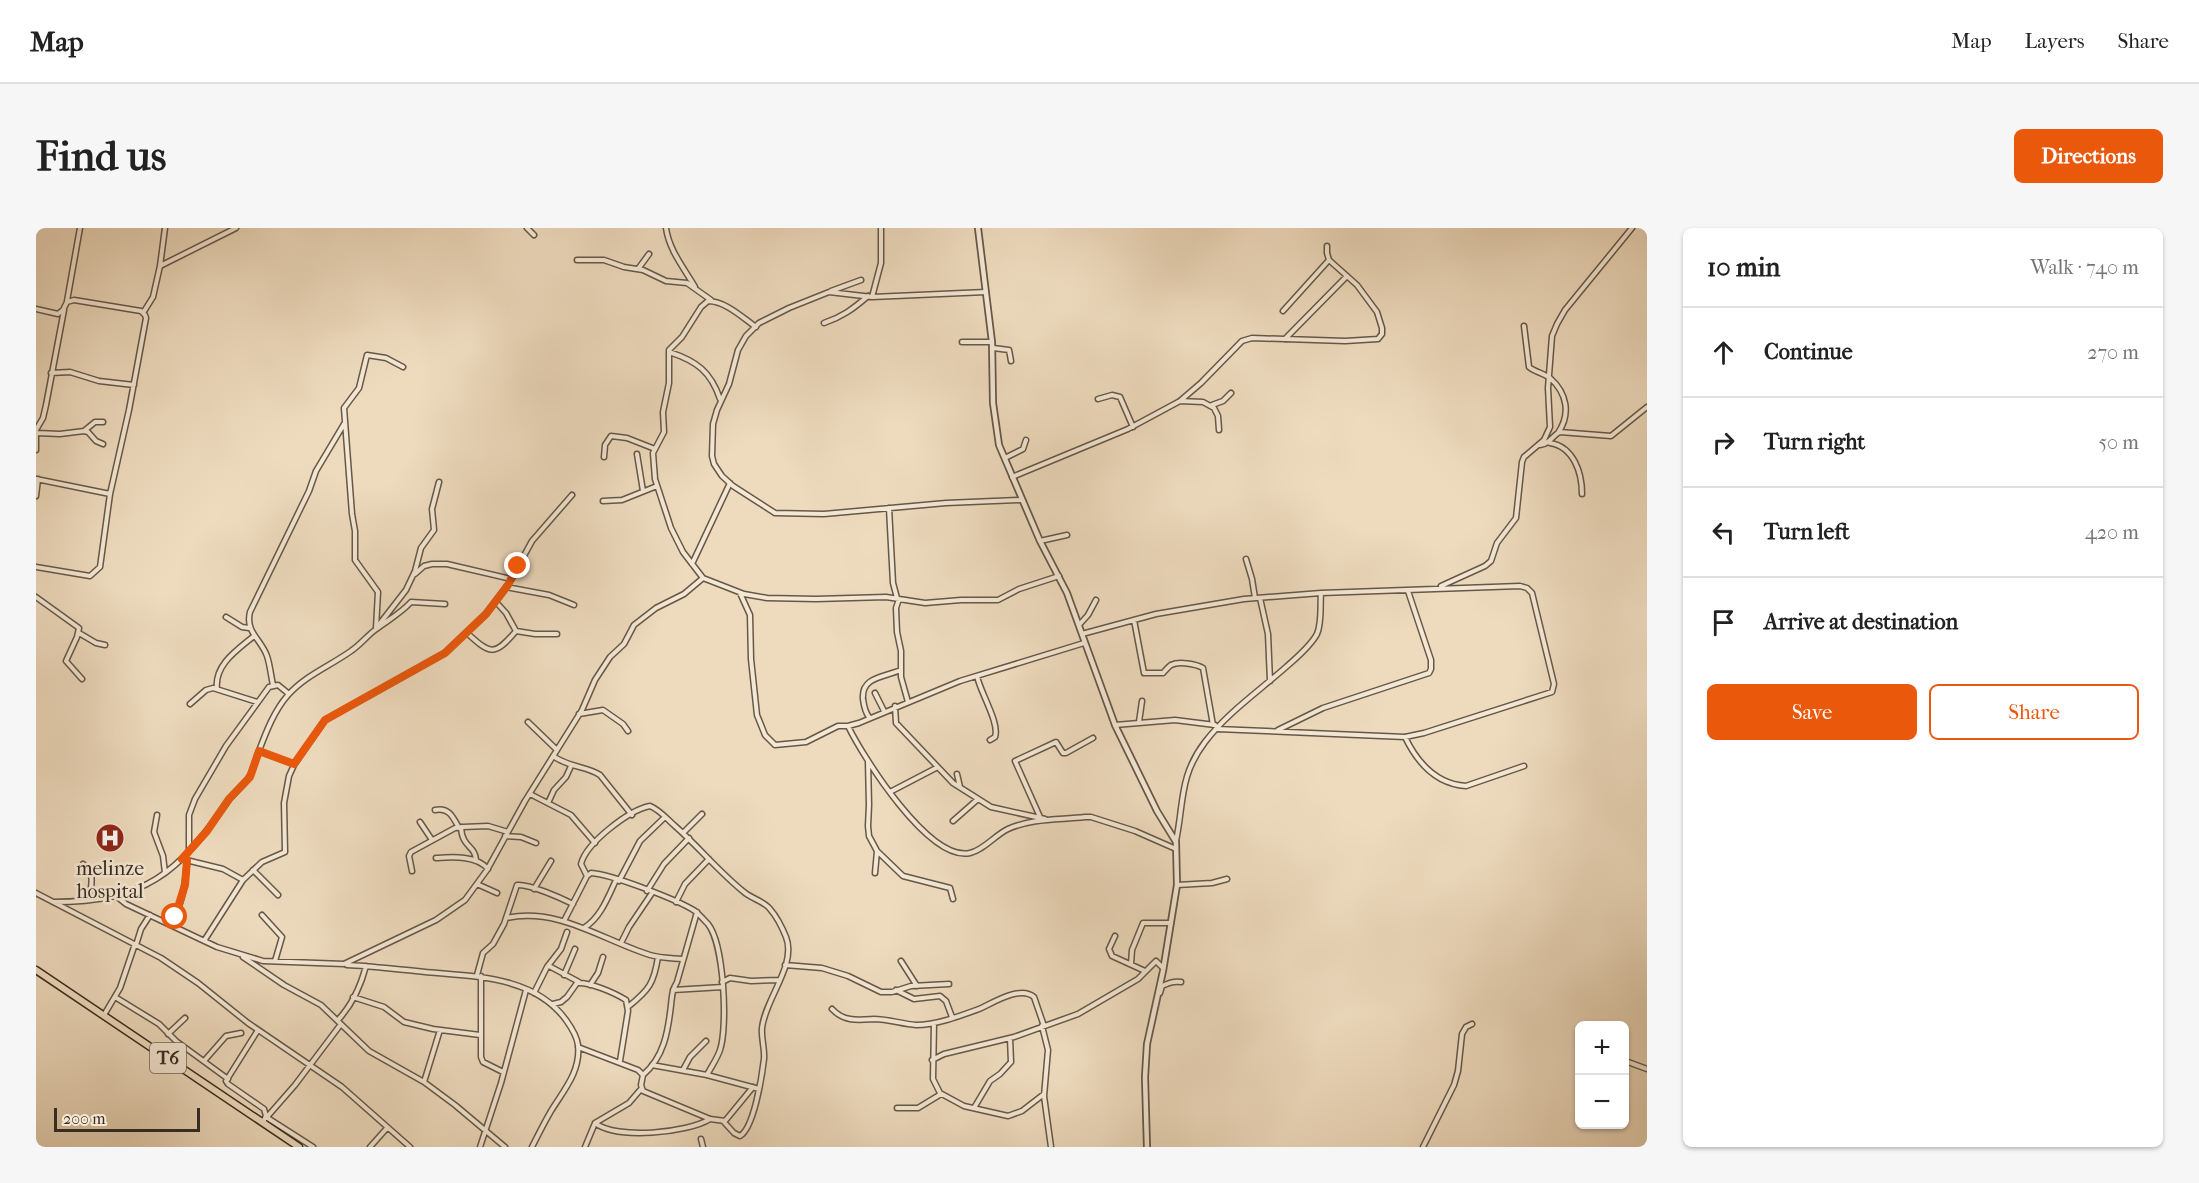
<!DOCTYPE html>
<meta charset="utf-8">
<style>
body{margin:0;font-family:"IM FELL French Canon",serif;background:#f6f6f6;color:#222}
.controls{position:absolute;right:18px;bottom:18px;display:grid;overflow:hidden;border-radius:9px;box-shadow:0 2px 4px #0004}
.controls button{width:54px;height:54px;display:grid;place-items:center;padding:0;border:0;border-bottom:2px solid #e0e0e0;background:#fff;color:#222;font:30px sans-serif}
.scale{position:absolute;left:18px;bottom:15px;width:146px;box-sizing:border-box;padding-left:6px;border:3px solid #392c20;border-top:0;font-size:16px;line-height:21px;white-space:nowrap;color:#392c20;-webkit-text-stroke:4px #f4e8d5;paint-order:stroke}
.stop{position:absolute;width:18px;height:18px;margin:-14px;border:4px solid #ea580c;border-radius:50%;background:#fff}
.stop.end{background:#ea580c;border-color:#fff;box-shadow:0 2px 6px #0008}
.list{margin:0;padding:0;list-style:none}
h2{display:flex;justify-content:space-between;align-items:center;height:78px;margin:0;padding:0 24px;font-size:26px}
h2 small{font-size:20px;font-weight:400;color:#767676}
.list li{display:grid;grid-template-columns:39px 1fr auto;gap:18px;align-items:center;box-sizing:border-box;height:90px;padding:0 24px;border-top:2px solid #e0e0e0}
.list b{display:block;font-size:22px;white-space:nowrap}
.list em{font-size:20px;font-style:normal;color:#767676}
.actions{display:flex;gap:12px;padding:18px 24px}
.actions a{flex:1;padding:14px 0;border:2px solid #ea580c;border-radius:9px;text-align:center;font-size:21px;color:#ea580c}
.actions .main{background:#ea580c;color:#fff}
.icon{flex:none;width:33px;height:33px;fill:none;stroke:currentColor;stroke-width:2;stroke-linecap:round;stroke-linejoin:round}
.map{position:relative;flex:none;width:1611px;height:919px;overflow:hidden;border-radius:9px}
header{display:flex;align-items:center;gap:36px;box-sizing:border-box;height:84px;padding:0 30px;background:#fff;border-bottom:2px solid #e0e0e0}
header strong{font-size:28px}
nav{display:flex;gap:33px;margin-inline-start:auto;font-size:21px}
.intro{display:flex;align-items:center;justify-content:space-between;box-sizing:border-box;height:144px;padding:0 36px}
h1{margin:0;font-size:42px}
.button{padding:15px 27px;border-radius:9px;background:#ea580c;color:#fff;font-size:21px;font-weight:700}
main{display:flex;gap:36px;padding:0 36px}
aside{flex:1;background:#fff;border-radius:9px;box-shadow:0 2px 4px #0004}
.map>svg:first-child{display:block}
</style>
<header>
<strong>Map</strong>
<nav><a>Map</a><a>Layers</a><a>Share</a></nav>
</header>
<div class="intro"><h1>Find us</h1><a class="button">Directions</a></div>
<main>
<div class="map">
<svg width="1611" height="919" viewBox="0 0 1611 919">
<rect width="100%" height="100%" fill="#eedbbe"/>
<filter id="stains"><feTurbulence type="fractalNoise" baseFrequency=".00333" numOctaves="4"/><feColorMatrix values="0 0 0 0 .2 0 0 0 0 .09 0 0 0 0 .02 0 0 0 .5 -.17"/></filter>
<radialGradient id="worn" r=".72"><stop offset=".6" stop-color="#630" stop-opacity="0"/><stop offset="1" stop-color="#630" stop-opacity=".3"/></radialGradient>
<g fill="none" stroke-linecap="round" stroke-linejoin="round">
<g stroke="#665848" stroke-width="7">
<path id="minor" d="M491,0L498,7
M630,0C633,22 648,40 659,59
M541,32H568L588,39L607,42L630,53L651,55L675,72
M124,38L129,0
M602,41L613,26
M795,63L825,52
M950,64L836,69L793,64L753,80L723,95L710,108L702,122L693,156L681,182L677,196L676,228L678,236L686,248L697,258L739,285L788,286L910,275L985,272
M836,69L845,35V0
M31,73L44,0
M0,81L22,86L27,82L31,74L38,72L105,83L109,87L110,90L93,182L74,266L64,339L54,348L0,339
M1247,83L1293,32
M107,85L117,69L124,38L200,0
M788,95C806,89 817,81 832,68
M1488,98L1493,139C1499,144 1507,145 1514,150C1531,165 1535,186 1522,205
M720,99C706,89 689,73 672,73L665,79L646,109L633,122V155L627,184L628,204L617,225L619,251L635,300L647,324L667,350L708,366L731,370L780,371L850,369L889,375L925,372H962L983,361L1023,348
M1249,111L1311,48
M926,114H956
M957,120L973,122L975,133
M633,124C661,133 675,144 684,171
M15,145L34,144L63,153L98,157
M1062,171L1076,167L1084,169L1097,199
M1144,173L1167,174L1178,180L1182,188L1183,202
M1176,177L1187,173L1195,165
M48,203L59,194H67
M1,205L24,206L48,203L52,204L60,213L67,216
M1514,215C1538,219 1546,245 1546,266
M1504,217C1515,216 1516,207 1524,204L1575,208L1611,179
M0,222V202L7,190L10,177L28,82
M601,226L607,263
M568,229L569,217L575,208L591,210L619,221
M969,230L987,221L990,212
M976,249L1092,201L1144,173L1165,155L1206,113L1216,110L1309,113L1342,111L1346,106V100L1341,84L1321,57L1293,32L1291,25V18
M0,251L74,266
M0,268L2,251
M567,273L586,272L621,258
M853,280L857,355L861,370
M1004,313L1031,307
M1210,331L1216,351L1219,370
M656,336L694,255
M379,346L388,338L396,336H411L475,351
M1405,358L1449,338L1455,333L1461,315L1480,290L1486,234L1488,229L1508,212L1514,199L1512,160L1516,108L1521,96L1529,82L1596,0
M470,359L513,367L538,377
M704,365L714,387L715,431L721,487L729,507L739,517L770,514L802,498H812L823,495L924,453L1048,415
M0,369L43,400L41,409L30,433L46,451
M1224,370L1232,406L1234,453
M863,371L860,380L861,404L865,423V449L872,474
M460,374L470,385L480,403L499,406H521
M190,389L206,399L213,400
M1098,392L1108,445H1127C1130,442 1132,439 1135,437C1143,433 1160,436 1167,440L1177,497
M1043,397L1052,387L1060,372
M342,398L370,362L379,343L385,320L398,302L396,281L403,254
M340,400L342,364L319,332V303L316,286L308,180L323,160L331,127L350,130L367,139
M43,405L60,415L69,417
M431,405C454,426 458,429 480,403
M1046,406L1120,386L1208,371L1285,365L1484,358L1491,360L1496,365L1518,456L1516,464L1388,505L1369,509L1181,501
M941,448C944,464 964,495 959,509L954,512
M237,457C235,448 234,437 231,428C225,411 209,404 214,384L273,263L280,243L308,196
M181,461C178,437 201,422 218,408
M839,465L848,483
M154,476L170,462L177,460L221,474
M859,478L860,495L917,555L955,579L1009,591
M543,486L567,482L587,496L592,503
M833,489C829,484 828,479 827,471C825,449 848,449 865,442
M492,494L521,522
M1103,494L1106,473
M1079,497L1139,492L1179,497
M812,498C827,529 893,634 934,625C948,622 959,607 972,601C997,590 1023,592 1049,589H1055L1099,603L1140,621
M1242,502L1287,480L1393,445L1395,441V432L1372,363
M1369,509C1381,534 1400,556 1430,558L1488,538
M223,523L258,536
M517,528C534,540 551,538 564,547L596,587
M832,533L833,577L832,598L833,608L841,623L867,648L914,660L917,671
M921,546L924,559
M854,564L900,540
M494,566L535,587L559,615
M512,575L518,562L530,549L535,538
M399,582C413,579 417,589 423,600
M121,587L118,604L127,628L129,645
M1004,589L979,533L1020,514L1027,525H1030L1057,510
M917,593L942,571
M384,594L396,612
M425,599C426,620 439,617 440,632
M647,605L666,586
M469,608L485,609L500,615
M1140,613C1148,575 1143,548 1169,514C1191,485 1223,463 1250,439C1260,430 1274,419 1281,406C1286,395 1284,377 1285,365
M153,622V587L159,571L190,518L233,459L242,457L253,466
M400,630C416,629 440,627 452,641
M146,631L187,641L207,652L168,713
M47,636C60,646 55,658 53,672
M217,642L242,667
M376,643L373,628L375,624L419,600L427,599L452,598L472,604
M839,645L841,623
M551,648L545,636C550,615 593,582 614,578C624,582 631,591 639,598C663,619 683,644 708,664C716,671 728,673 734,681C741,689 746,699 750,709C761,737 729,771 726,800C725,810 729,821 728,831C726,848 718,900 704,908L698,905L687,893
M207,652L226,634L249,624L248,575L253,548L258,537L289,492L409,425L450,386L472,357L496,313L536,267
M583,653L604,613L629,589
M441,656L461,665
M1141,657L1176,655L1191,651
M498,661L515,633
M611,663L628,636L653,610
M0,665L125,730L162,755L212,795L306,859L374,919
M80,668L90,676L181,719L227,733L308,736L400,692L429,672L451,642L489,573L546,482L559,452L574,429L588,416L598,397L620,380L648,366L667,350
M17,674C109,674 142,646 192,573C198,564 208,558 213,549C217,543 219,535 221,528C229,507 237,484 252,467C270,447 294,438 315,423C324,417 331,408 339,402C352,392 364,386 375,374L409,376
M640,674L649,656L673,631
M226,687L246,709L239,733
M470,690C523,679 566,712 614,727C624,730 635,730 646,731
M528,693L551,648L555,645C575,646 642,672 659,683C664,687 668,692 672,696C688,716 692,798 684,822C681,831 675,839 671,847
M134,697C146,678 150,655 151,632
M548,700C565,689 572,669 580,652
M1079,708L1073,721L1076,728L1109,743
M585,715L593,699L616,665
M100,717L105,701L114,687
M207,729L248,757L285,777L333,823L388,854L419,877L469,919
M865,733L881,758
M1095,736L1096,722L1107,695H1135
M311,737C334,738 357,741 380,743C431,749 496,745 530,792C535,799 541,808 542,817C545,843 528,862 515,883C508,895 502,907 496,919
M749,737L786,740L812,748L845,764H856L875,758L913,756
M513,738L543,754
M441,747L447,725L457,716L468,696L481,657C494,656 525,670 537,676
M528,747L539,721
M445,748V829L447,834L467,844
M686,754L694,750L715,753L744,752
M554,757L562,745L567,729
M637,762L687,759
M860,762L878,771L904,768L910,773L916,789
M498,765L511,739L525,721L531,704
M1124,765L1126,758C1133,755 1137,753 1145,754
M79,769L123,796L140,813L192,851
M317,769L348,779L368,794L397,801L444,807
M517,776L525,774L531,769L541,755C554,754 579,765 590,772L592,783L584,833
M593,778C613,762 618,755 622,729
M796,781C808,794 822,792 838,791C852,791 866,796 880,797C900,797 924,788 943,781C957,775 984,757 998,769L1008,798
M68,787L84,760L99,716
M302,792C316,777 325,757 330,738
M898,795L897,851L904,865L928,878L972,888L986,883L1008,866
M1006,798L1012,822L1008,868L1015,919
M222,802L190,853L192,856L228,881L230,888L227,894
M132,806L149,790
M542,819L602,842L607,847L605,857L607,863L674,891L689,893L717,859
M896,832L908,826L978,809L1042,786L1102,751L1120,733L1127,740
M168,833L190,808L205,805
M1592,834L1611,841
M616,837L671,847L723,861
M647,842L654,829L670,813
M607,847C628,829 632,804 635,777C636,768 636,762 641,754L661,684
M388,854L404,802
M861,880H882L905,866
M938,880L954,853L964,846L975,834L974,810
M230,889L277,919
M231,889L259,857L305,796
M559,895C581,912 651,905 674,891
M665,911L667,919
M334,919L351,900
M444,919L465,855L490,762
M549,919L559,895L593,875L605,861
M1387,919L1418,857L1422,843L1426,806L1430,799L1436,796"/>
</g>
<g stroke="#665848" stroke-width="8">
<path id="tertiary" d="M942,0L956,114L957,175L963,217L1004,313L1031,365L1079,497L1121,583L1140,614L1141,657L1127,743L1111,816L1109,849L1111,919"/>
</g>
<g stroke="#392c20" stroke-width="9">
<path id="trunk" d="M0,742L263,919"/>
</g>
<use href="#minor" stroke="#f4e8d5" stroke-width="4"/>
<use href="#tertiary" stroke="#f4e8d5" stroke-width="4.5"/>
<use href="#trunk" stroke="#eedbbe" stroke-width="6"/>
</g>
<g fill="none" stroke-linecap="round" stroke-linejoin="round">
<path stroke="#ea580c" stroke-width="8" d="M139,689L149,657L151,632L146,631L171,603L193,571L214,549L223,523L258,536L289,492L409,425L450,386L472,357L482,338"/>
</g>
<defs>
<g id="hospital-disc" transform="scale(1.5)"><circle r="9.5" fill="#8f2418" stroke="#f4e8d5"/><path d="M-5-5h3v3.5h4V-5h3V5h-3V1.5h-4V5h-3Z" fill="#fff"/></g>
</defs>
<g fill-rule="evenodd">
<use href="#hospital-disc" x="74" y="610"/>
</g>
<g text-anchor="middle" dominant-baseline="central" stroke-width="5" stroke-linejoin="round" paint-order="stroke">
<rect fill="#f4e8d5" stroke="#716456" stroke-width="1.5" x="114" y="815" width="36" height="30" rx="4.5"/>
<g font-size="18" font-weight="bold" fill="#392c20">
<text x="132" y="830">T6</text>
</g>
<g font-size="20" fill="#392c20" stroke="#f4e8d5">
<text x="74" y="640">melinze<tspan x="74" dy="23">hospital</tspan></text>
</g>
</g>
<rect width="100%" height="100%" filter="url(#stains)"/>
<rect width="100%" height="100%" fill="url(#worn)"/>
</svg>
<div class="controls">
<button>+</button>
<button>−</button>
</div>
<div class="scale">200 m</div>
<div class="stop" style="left:139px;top:689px"></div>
<div class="stop end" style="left:482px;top:338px"></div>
</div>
<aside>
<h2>10 min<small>Walk · 740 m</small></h2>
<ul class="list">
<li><svg class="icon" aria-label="ahead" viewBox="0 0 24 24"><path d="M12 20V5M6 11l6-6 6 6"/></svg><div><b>Continue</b></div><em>270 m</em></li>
<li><svg class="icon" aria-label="right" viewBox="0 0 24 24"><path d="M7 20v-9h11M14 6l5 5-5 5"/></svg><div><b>Turn right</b></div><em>50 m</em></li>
<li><svg class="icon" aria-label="left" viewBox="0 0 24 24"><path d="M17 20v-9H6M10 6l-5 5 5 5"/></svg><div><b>Turn left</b></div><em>420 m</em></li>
<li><svg class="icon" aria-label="arrive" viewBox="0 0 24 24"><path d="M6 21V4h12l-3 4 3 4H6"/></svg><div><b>Arrive at destination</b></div></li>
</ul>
<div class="actions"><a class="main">Save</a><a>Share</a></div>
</aside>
</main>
